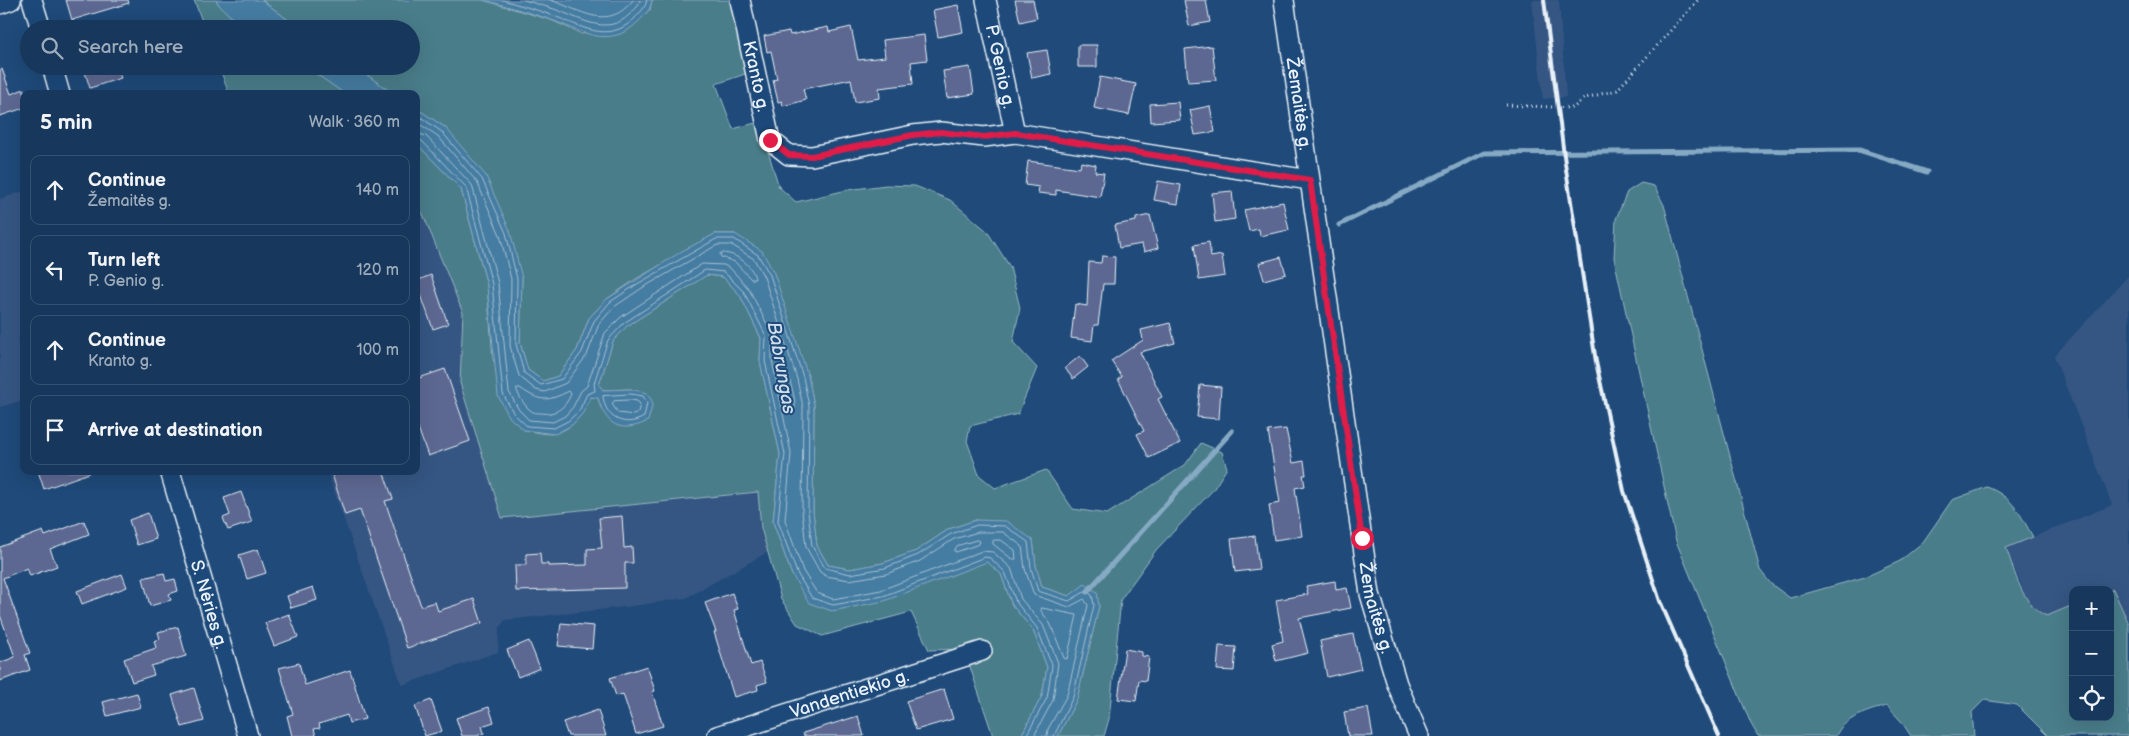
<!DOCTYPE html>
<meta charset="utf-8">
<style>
body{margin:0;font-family:"Balsamiq Sans",sans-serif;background:#244365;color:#f1f3f6}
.controls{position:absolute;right:15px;bottom:15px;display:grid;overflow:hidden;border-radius:10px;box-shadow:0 5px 20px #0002}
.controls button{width:45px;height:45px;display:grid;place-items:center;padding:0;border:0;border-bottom:1px solid #365272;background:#17385c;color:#f1f3f6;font:25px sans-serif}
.stop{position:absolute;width:15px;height:15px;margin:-11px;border:4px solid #e11d48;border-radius:50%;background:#fff}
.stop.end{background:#e11d48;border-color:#fff;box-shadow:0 1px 5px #0008}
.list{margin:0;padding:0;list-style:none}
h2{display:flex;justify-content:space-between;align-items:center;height:65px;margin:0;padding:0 20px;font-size:21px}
h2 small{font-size:16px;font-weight:400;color:#9eacbb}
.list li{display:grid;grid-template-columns:32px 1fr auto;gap:15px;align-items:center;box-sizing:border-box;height:70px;margin:0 10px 10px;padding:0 10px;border:1px solid #365272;border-radius:10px}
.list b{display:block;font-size:19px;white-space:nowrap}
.list p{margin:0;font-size:16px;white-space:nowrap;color:#9eacbb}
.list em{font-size:16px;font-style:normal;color:#9eacbb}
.icon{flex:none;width:28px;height:28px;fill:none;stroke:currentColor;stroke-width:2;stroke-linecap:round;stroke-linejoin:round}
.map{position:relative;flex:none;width:2129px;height:736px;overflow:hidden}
.search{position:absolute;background:#17385c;box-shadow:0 5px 20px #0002;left:20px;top:20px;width:400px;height:55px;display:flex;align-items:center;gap:12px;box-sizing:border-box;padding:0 18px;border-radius:28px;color:#9eacbb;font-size:19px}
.panel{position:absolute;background:#17385c;box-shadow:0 5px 20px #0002;left:20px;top:90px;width:400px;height:385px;border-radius:10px}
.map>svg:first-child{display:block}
</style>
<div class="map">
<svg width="2129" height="736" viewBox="0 0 2129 736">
<rect width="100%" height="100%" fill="#1f4a7a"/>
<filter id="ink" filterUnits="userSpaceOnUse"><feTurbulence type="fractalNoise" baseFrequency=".02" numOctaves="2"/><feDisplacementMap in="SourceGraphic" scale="10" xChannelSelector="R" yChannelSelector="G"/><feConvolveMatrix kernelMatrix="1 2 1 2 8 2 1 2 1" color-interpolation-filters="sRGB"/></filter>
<g filter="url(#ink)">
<path fill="#365683" d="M1532,0H1559L1566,97L1543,99Z
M24,191V337L17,339L24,362V400L0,407V199Z
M416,206L423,214L463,313L460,383L502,518L759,492L761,528L768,552L686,598L626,607L505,620L499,629L498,652L402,685L327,471H416Z
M2129,275V624L2113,590H2073V605L2047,616L2037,612L2027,599L2006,548L2112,505L2054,356Z"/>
<path fill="#4a7d8a" stroke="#99b7c1" d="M194,0H216L220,6L244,29H205Z
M262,0H483L551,20L582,34L650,10L652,0H733L748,73L716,84L733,129L759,122L779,187L796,202L847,190L886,185L915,186L950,200L987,231L1010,267L1020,308L1013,342L1037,368L1018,414L970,426L967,441L979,475L995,488L1046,470L1073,509L1107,514L1185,465L1201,443L1222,452L1227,468L1213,490L1156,550L1121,599L1109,719L1104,736H1058L1077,699L1099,606L1042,587L1036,566L1033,540L976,520L949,529L916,551L883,563L850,569L828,565L817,546L813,511L814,405L808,376L735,234H715L636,279L607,299L589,318L577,350L558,376L543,381L528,370L520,343L522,278L446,128L416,108V94H394L354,66H411V29H300Z
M219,66H305L345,94H229Z
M416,143L461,189L487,285L493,359L524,430C533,431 547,436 556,433C574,428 583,413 591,397L598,398L601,408L631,389L602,390L599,385L613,341L627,326L707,275L723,277L740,295L761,338L760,361L780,454L773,522L792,575L953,573L987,561L1001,574L1012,605L1033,630L1047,667L1042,696L1021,736H993L964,649L929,650L911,612L822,636L797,624L781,599L761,528L758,492L502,518L460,383L463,313L423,214L416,206Z
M1641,183L1654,186L1664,205L1760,570L1771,584L1790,598L1865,577L1900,561L1923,542L1952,500L1987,487C2013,497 2020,514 2033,537L2006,548C2015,571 2022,607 2047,616L2073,605V717H2110V591L2113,589L2129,624V736H2048L2017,705L1984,700L1972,712L1974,736H1911L1901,721L1887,706C1870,710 1843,718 1836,736H1758L1751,724L1676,541L1614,258L1616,219L1627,192Z"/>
<path fill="#447ba1" stroke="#86aac4" d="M216,0H262L300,29H244L220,6Z
M483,0H652C650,11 646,14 638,22C608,51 581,30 549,19C527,12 505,5 483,0Z
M305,66H354L394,94H345Z
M416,108L446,128L486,176L510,231L522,278L520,343L528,370L543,381L558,376L577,350L589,318L607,299L682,251L715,234H735L762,251L774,273L808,376L814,405L813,511L817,546L828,565L850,569L883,563L916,551L949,529L976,520L1006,521L1033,540L1036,566L1042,587L1069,596L1085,584L1097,592L1099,606L1077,699L1058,736H1021L1042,696L1047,667L1033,630L1012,605L1001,574L987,562L884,601L832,611L809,603L792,575L773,522L780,454L760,361L761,338L740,295L723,277L707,275L627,326L613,341L599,385L603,390L631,389L647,393L653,403L648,421C621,434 606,426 598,398L591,397L583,413L572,425L555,434L524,430L510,418L498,396L487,285L461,189L416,143Z"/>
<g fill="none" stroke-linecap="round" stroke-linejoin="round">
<path stroke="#a6c2d5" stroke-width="1" d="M503,0C519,5 535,9 551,15C580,25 607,45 634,19C640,12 645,9 647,0
M524,0C534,3 544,6 554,9C578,17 606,37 629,15C634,10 639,7 640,0
M550,0C580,9 607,33 633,0
M416,114L442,132L482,179L506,233L517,279L516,344L524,373L541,385L562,379L582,352L594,321L610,302L639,283L716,239H734L758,255L770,275L803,377L809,406L808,511L812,546L825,568L850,574L885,568L918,555L951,534L977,525L1005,526L1028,542L1031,568L1038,591L1069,601L1086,591L1092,595L1094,605L1073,697L1054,736
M416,122L438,136L477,182L500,235L511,279L510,346L519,376L536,390L545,392L566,383L587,355L599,324L614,307L642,288L717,245H732L754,259L764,277L797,379L803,407L802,511L806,547L820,572L826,576L849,580L886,574L920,561L954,539L978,532H1003L1022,546L1025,569L1034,595L1069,607L1084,599L1088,605L1067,695L1048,729L1047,736
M416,133L426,136L472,185L498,283L509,392L519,410L529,420L553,422L565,416L573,407L581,391L587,386L605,333L621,317L702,264L724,265L731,269L749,289L772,334V360L791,453L785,520L803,571L817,593L833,599L881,590L982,551L993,552L1011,568L1021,599L1043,625L1058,663L1053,700L1034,736
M416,139L422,141L466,187L492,284L503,394L514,414L527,426L554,428L568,421L579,411L587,394L595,391L594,383L608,340L624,323L705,270L724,272L744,292L766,336L765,361L785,454L778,521L797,573L812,598L833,605L883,596L985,557L990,558L1005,572L1016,602L1037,628L1052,666L1047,698L1026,736
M722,253C736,253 753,265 755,279H751L735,262L721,257L720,254Z
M784,370L787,372C790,382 799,406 793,415L790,414L782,373Z
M517,388H520C540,402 547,402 569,391L571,394C565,408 556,415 541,413C537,413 534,413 530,410C524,405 520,398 517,391Z
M631,394L643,396L647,403L644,417C625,428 605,419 603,396Z
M631,400L637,401L640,404L638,412L634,415L618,413L612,404L614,401Z
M977,540L980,541L979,544L956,552L954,551L957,546Z
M995,540H1001L1015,550L1016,559H1012L993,544V541Z
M1042,608L1077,615L1067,659L1064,658L1050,623L1041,611Z"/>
<path stroke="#86aac4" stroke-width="5" d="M1339,225L1484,153L1859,150L1927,172
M1087,592L1232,431"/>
</g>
<path fill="#5d6892" stroke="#e8f1f8" d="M66,0H128L129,3L72,20Z
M1015,0H1033L1037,18L1020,22Z
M1184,0H1206L1210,22L1189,26Z
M958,5L963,32L938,37L933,10Z
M828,27L829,32L851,27L858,60L885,57L883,40L924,35L927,60L911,62L913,84L879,88L880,98L855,102L851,79L803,89L806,100L783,106L782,101L778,102L773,80L777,79L771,51L767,52L764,36L789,31L790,35Z
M1078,45H1097V67H1078Z
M1212,46L1216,80L1188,82L1185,49Z
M1047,50L1051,74L1032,78L1027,53Z
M83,66H117L121,78L90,88Z
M970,67L974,94L947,98L943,71Z
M2,69L11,94L24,89V108L0,116V70Z
M1100,77L1136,84L1129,115L1094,108Z
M1178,102L1180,120L1151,122L1150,104Z
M1210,106L1215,132L1195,135L1190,110Z
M1028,161L1080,168L1081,162L1096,165L1095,172L1104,173L1100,197L1056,190V195L1038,193L1039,187L1025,185Z
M1158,181L1181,185L1178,204L1154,200Z
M1232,191L1235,219L1215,222L1212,193Z
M1283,202L1289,230L1260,236L1259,229L1249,231L1244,210Z
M1150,215L1158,248L1144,252L1142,244L1119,248L1115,225L1136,221V218Z
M1209,242L1211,257L1222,255L1225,276L1199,280L1194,245Z
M1102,256L1115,257L1114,284H1103L1098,325H1094L1092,341L1071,338L1075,304L1087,306L1089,262L1101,263Z
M1281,257L1286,274L1264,280L1259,263Z
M431,275L448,324L433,329L416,281Z
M1170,323L1175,343L1140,352L1162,397L1158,399L1180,443L1149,458L1137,434L1144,431L1118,379L1122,377L1111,361L1143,340L1141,330Z
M1080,356L1088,367L1073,379L1065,368Z
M445,369L470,441L428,456L416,422V379Z
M1200,385L1221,387L1219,419L1197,417Z
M1286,429L1293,463L1304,461L1306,475H1303L1305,486L1295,488L1302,536L1274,540L1269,505L1280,503L1268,431Z
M38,471H88L89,473L44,489Z
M331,471H383L393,499L385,501L421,606L435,602L438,611L474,599L482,623L407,648L360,510L345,515Z
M241,492L252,522L228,530L223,518L230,515L224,498Z
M148,513L156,539L137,545L129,520Z
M622,516L624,548L632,547L633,563H625V588L516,591L515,565H526V554L540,553L541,564H548V566L587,565V549L602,548L599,518Z
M84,521L89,534L50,549L57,566L30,576L27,568L3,578L30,653L25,655L30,670L0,681V663L15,657L0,615V547L43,531L45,536Z
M1255,536L1259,569L1235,572L1231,539Z
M258,549L266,573L247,579L239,555Z
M164,573L166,581L175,579L178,591L169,594L171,600L150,606L143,578Z
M122,574L127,587L82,604L77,591Z
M1335,581L1336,590L1347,588L1351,608L1299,618L1308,653L1276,661L1272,644L1283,641L1276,600L1308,594L1306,586Z
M313,587L317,600L291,608L287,596Z
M732,593L738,609L734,610L751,665L760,662L767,682L757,685L758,690L734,697L714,632H716L705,603Z
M289,614L298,637L274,646L265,623Z
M561,623L594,626L592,649L558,646Z
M178,627L186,656L151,666L154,675L132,682L124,659L156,648L154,641L160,639L158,632Z
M1353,634L1361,669L1327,677L1320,641Z
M529,641L540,668L518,677L507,650Z
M1219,646L1236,647L1234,671L1217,670Z
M1125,649L1142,652V656L1149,657L1146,681L1139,680L1136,701L1118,699Z
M299,663L305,685L350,670L365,719L349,723L347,715L319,724L320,728L314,729L316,736H292L287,716L293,714L279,668Z
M647,666L655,691L652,692L663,726L636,734L623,694L616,696L610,678Z
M194,688L204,721L182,727L172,695Z
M944,689L953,719L916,730L906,701Z
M137,693L141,707L107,716L103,702Z
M431,700L442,731L425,736L415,706Z
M489,707L494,722L482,726L484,733L477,736H462L456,718Z
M1368,708L1373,736H1348L1344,712Z
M598,710L606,736H568L563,722Z
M858,716L864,736H804L803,733Z"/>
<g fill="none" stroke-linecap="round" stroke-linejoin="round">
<g stroke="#e8f1f8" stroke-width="22">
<g id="street">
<path d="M32,0L41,29"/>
<path id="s1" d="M740,0L770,140L789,155L812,156L913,135L941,132L984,137L1015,133"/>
<path id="s2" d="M986,0L1015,133L1309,180"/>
<path id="s3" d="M1284,0L1370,594L1397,684L1419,736"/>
<path d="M0,4L11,0"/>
<path d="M52,66L60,94"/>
<path id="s4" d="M170,471L248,736"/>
<path id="s5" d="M717,736L982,651"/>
</g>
</g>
<path stroke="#e8f1f8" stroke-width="3" stroke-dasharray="1 4" stroke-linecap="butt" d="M1506,105L1573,108L1585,98L1617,90L1698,0"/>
<use href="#street" stroke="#1f4a7a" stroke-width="19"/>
<path stroke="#e8f1f8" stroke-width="4" d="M1544,0L1565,163L1596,362L1624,491L1660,601L1719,736"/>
</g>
</g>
<g fill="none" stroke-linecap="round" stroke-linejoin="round" filter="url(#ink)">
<path stroke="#e11d48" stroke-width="6" d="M770,140L789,155L812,156L913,135L941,132L984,137L1015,133L1310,180L1362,538"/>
</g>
<g text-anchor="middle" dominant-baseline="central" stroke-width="4" stroke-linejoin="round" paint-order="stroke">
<g font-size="18" fill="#e8f1f8" stroke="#1f4a7a">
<text stroke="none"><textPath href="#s2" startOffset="68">P. Genio g.</textPath></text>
<text stroke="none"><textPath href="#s1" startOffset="78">Kranto g.</textPath></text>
<text stroke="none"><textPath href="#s3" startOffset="105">Žemaitės g.</textPath></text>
<text stroke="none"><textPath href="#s4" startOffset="139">S. Nėries g.</textPath></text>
<text stroke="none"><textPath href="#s3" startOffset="615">Žemaitės g.</textPath></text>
<text stroke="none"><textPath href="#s5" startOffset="139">Vandentiekio g.</textPath></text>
</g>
<g font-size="19" font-style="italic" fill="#cfdfeb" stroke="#1f4a7a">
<text transform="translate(781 368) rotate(80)">Babrungas</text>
</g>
</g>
</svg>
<div class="controls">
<button>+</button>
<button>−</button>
<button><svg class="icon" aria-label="locate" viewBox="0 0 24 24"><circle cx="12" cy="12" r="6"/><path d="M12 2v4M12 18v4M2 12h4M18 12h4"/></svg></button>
</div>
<div class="stop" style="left:1362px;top:538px"></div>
<div class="stop end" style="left:770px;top:140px"></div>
<div class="search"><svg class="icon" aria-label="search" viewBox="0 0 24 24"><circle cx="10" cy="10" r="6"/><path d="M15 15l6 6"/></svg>Search here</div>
<section class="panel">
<h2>5 min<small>Walk · 360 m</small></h2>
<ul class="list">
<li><svg class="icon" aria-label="ahead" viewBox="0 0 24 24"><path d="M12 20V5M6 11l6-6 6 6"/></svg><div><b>Continue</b><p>Žemaitės g.</p></div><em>140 m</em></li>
<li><svg class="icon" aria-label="left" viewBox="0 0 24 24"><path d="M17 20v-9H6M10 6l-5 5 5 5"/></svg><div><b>Turn left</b><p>P. Genio g.</p></div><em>120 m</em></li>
<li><svg class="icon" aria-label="ahead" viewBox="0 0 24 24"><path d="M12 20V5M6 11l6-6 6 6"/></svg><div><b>Continue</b><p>Kranto g.</p></div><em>100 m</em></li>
<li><svg class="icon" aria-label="arrive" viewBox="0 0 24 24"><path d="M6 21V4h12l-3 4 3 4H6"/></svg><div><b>Arrive at destination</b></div></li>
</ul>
</section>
</div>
